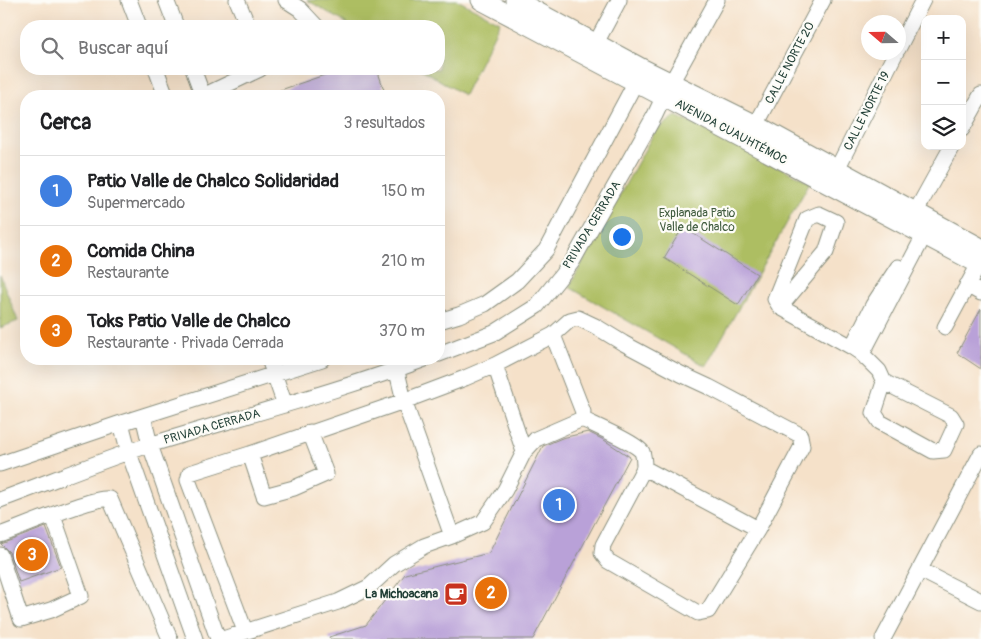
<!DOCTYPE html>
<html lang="es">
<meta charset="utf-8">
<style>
body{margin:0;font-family:Pangolin,sans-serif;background:#f2f2f2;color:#202124}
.controls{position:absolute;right:15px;top:15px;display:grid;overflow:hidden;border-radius:10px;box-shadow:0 5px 20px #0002}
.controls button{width:45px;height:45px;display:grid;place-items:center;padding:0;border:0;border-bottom:1px solid #e0e0e0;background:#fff;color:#202124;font:25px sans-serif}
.compass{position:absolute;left:861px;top:15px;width:45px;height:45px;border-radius:50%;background:#fff;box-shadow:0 5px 20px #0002;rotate:290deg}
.you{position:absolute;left:621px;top:236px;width:18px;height:18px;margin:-12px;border:4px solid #fff;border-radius:50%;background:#1a73e8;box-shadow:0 0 0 8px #1a73e833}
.badge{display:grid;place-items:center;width:32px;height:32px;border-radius:50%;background:#b45309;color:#fff;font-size:16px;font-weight:700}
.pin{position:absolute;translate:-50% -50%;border:2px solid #fff;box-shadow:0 1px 5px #0006}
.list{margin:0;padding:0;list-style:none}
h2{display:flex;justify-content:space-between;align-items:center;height:65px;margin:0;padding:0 20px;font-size:21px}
h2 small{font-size:16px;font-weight:400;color:#757577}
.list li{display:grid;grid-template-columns:32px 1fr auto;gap:15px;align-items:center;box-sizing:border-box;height:70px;padding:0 20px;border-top:1px solid #e0e0e0}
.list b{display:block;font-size:19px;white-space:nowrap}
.list p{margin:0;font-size:16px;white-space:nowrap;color:#757577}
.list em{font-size:16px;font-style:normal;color:#757577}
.icon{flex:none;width:28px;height:28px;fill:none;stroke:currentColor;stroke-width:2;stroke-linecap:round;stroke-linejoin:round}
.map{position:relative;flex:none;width:981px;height:639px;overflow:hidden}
.search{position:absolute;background:#fff;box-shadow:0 5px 20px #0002;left:20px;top:20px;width:425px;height:55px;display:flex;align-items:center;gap:12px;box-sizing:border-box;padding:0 18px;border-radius:20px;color:#757577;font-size:19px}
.panel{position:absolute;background:#fff;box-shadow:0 5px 20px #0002;left:20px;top:90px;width:425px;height:275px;border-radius:20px}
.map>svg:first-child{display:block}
</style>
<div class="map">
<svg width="981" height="639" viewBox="0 0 981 639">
<rect width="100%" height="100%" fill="#fdfcf7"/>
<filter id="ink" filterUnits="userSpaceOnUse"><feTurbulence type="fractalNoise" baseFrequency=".02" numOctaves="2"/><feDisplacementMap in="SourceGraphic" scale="10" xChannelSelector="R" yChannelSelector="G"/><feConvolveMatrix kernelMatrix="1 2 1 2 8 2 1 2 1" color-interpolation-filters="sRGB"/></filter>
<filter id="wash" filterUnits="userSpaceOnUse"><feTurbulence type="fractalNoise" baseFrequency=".0096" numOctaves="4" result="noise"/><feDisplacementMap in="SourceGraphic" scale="20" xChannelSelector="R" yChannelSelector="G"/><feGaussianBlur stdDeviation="1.12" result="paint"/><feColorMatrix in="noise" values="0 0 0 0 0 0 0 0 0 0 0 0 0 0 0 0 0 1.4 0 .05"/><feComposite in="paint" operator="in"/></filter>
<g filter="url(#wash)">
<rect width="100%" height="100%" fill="#f5e1c9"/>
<path fill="#adbe62" stroke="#667e4b" d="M307,0H457L500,22L464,95L421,69H439V26H351Z
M676,116L810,182L706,366L569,287L655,131Z
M0,275L18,321L0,328Z"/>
<g id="blocks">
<path fill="#b9a1d8" d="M342,69H377L386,96H267L266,95Z
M683,227L757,274L738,305L664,258Z
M981,309V369L957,353Z
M588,432L604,440L630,457L533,639H330L329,637L366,625L405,574L489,553L543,446L562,438Z
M46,527L61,567L19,582L9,552L1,544Z"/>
</g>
</g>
<g filter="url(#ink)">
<use href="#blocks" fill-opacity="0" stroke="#8a8f7e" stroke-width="1"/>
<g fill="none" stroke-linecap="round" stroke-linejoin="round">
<g stroke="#8a8f7e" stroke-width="17">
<path id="minor" d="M129,0L139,26
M166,0L176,26
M237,0L248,26
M286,0L300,9L316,26
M596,43L619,0
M898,49L923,0
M156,69L166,96
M193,69L203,96L260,69
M756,125L823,0
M962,129L981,95
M837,169L896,52
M915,213L952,146
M967,285L981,293
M780,307L826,252L836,222L819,214L807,219L775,299L780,307L852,347
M439,321L459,315L485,304L517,281L546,250L641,72
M945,327L979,264
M553,335L583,412L582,419
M861,353L852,347L873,305L898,267
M439,354L494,333L537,306L572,262L655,115L664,96L717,0
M269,359L285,405
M394,359L404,401L452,536
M495,365L524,452
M884,382L951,416L956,424L944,450L933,451L880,422L874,413L884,382L879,371L862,354L929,226
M143,416L150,445L218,639
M121,423L129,453L195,639
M250,454L264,496L294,488L326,474L310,432
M0,464L121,423L322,359
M644,468L758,529
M0,500C49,482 97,462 146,446C239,417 334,393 425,359
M0,535C20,528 94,496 110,499L170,639
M0,555L21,619L51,610L81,596L53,516
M920,570L981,601
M223,639L338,602L369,587L394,564L424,546L452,536L483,522L505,490L524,452L536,439L582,419C594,425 636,443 642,452C644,457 644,463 644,468L603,545L602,553L608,561L698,613L708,611L758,529L802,446L800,435L709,387L681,374L623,343L595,326L578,318L570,320L553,335L495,365L465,378L404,401L250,454L190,473L188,480L245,631
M883,639L981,454"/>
</g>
<g stroke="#8a8f7e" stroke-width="21">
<path id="major" d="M481,0L981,265
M515,0L643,69L756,125L981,248"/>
</g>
<use href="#minor" stroke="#fff" stroke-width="15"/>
<use href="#major" stroke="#fff" stroke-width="19"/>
</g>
</g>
<defs>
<g id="cafe-square" transform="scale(1.25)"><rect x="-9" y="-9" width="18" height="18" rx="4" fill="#c8321e" stroke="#fdfcf7"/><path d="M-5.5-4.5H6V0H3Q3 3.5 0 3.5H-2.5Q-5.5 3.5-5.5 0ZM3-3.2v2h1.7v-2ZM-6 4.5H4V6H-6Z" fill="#fff"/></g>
</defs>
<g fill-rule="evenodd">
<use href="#cafe-square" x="456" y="594"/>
</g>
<g text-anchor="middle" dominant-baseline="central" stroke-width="4.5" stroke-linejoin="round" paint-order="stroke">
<g font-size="12" fill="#1f3d34" stroke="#fdfcf7">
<text transform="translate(790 63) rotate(-62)">CALLE NORTE 20</text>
<text transform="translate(867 111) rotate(-63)">CALLE NORTE 19</text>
<text transform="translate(731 132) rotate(28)">AVENIDA CUAUHTÉMOC</text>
<text transform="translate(592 225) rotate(-59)">PRIVADA CERRADA</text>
<text transform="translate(212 427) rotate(-16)">PRIVADA CERRADA</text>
</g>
<g font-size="12" fill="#425d40" stroke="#fdfcf7">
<text x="697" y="213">Explanada Patio<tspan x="697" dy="14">Valle de Chalco</tspan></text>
</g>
<g font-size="12" font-weight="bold" fill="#1f3d34" stroke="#fdfcf7" text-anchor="end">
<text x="438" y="594">La Michoacana</text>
</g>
</g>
</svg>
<div class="controls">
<button>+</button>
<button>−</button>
<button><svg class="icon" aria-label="layers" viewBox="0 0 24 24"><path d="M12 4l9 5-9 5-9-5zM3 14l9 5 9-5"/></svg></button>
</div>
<svg class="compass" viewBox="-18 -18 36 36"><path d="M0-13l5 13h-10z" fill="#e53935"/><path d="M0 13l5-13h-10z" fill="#757577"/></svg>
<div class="you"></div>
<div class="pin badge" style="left:559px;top:505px;background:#3f7fe0">1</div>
<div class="pin badge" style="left:491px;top:593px;background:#e8710a">2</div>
<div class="pin badge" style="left:32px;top:555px;background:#e8710a">3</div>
<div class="search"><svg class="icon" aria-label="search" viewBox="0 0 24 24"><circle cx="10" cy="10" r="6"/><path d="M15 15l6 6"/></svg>Buscar aquí</div>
<section class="panel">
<h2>Cerca<small>3 resultados</small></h2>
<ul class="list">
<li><span class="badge" style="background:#3f7fe0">1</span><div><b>Patio Valle de Chalco Solidaridad</b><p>Supermercado</p></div><em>150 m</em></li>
<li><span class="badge" style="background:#e8710a">2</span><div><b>Comida China</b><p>Restaurante</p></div><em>210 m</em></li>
<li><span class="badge" style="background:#e8710a">3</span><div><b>Toks Patio Valle de Chalco</b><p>Restaurante · Privada Cerrada</p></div><em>370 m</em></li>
</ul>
</section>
</div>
